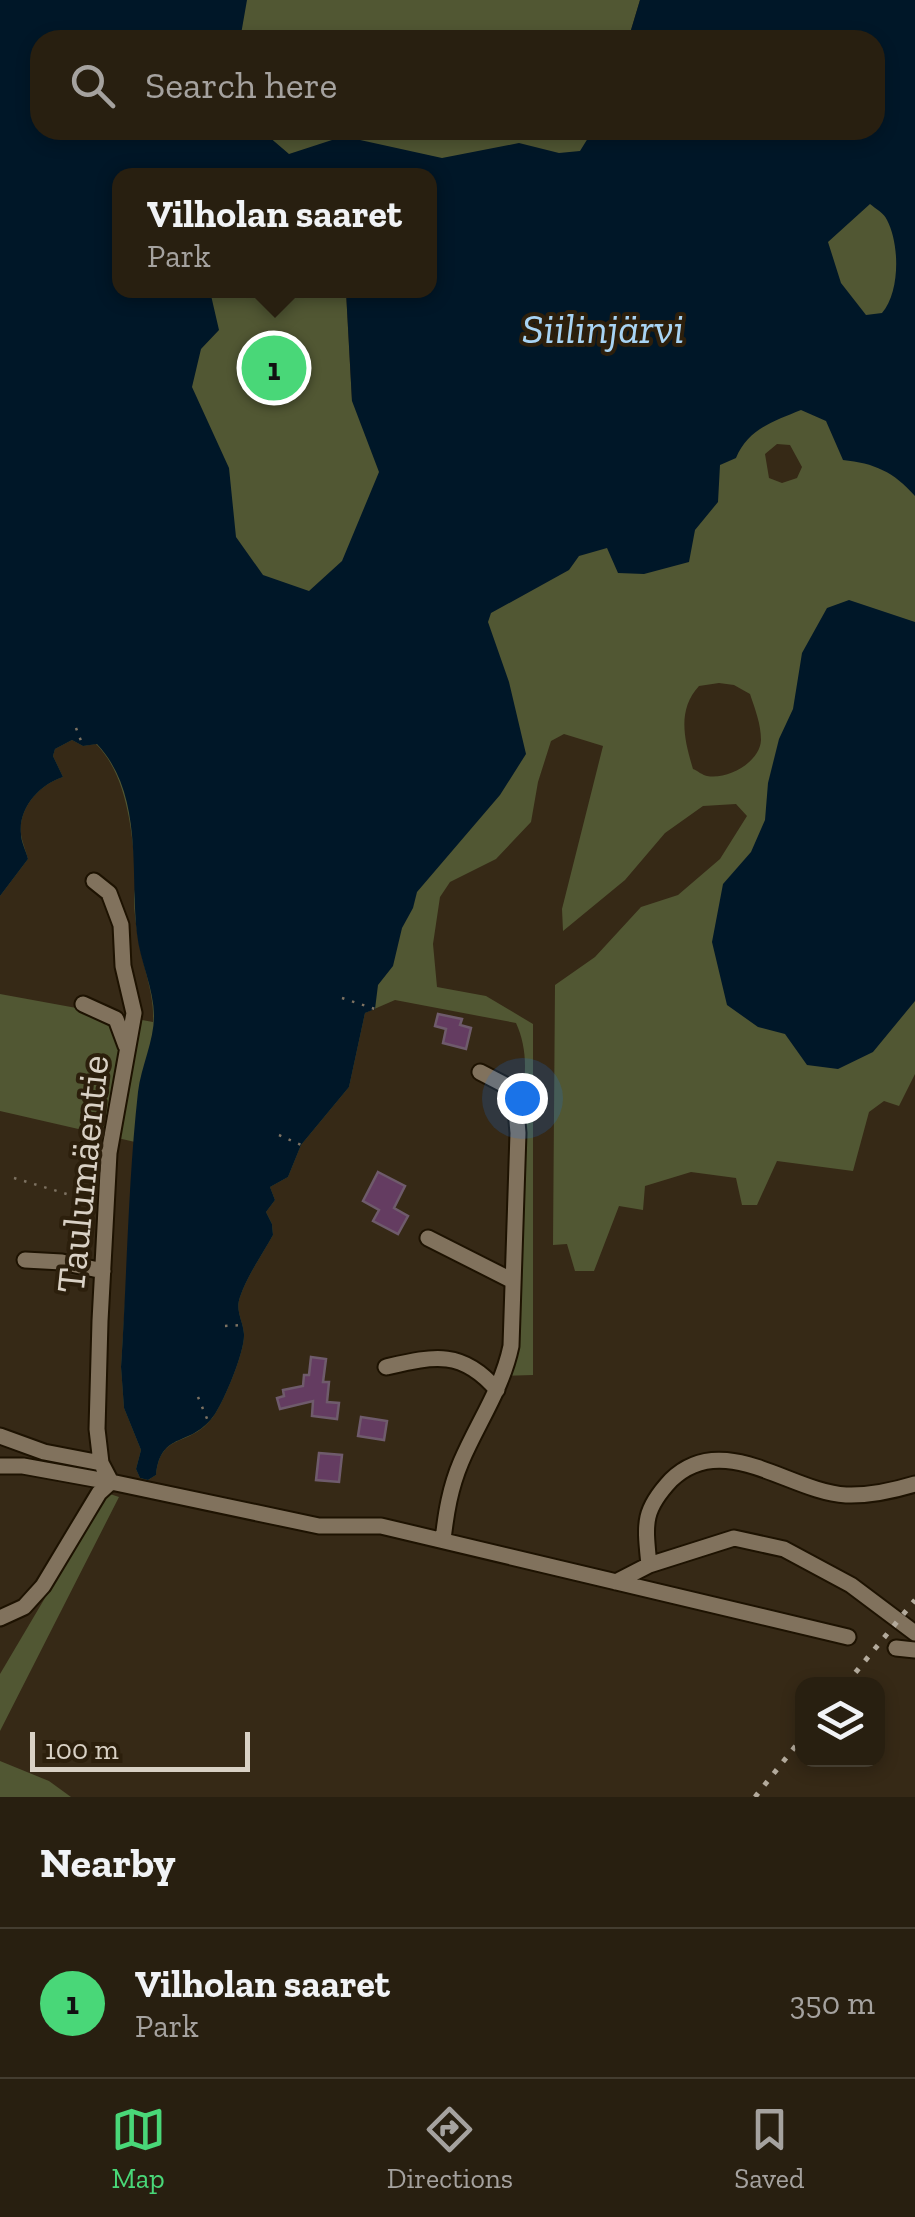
<!DOCTYPE html>
<meta charset="utf-8">
<style>
body{margin:0;font-family:"Zilla Slab",serif;background:#302719;color:#f1f3f6}
.controls{position:absolute;right:30px;bottom:30px;display:grid;overflow:hidden;border-radius:20px;box-shadow:0 5px 15px #0003}
.controls button{width:90px;height:90px;display:grid;place-items:center;padding:0;border:0;border-bottom:2px solid #443d30;background:#281f10;color:#f1f3f6;font:50px sans-serif}
.scale{position:absolute;left:30px;bottom:25px;width:220px;box-sizing:border-box;padding-left:10px;border:5px solid #d9d1c5;border-top:0;font-size:28px;line-height:35px;white-space:nowrap;color:#d9d1c5;-webkit-text-stroke:8px #2c1f0c;paint-order:stroke}
.you{position:absolute;left:522px;top:1098px;width:35px;height:35px;margin:-25px;border:8px solid #fff;border-radius:50%;background:#1a73e8;box-shadow:0 0 0 15px #1a73e833}
.badge{display:grid;place-items:center;width:65px;height:65px;border-radius:50%;background:#49d778;color:#111;font-size:32px;font-weight:700}
.pin{position:absolute;translate:-50% -50%;border:5px solid #fff;box-shadow:0 2px 10px #0006}
.popup{position:absolute;left:112px;top:168px;width:325px;height:130px;box-sizing:border-box;display:grid;place-content:center;border-radius:20px;background:#281f10;filter:drop-shadow(0 2px 8px #0005);font-size:32px;white-space:nowrap;color:#a5a29f}
.popup b{font-size:38px;color:#f1f3f6}
.popup::after{content:'';position:absolute;left:50%;top:100%;margin-left:-20px;border:20px solid transparent;border-top-color:#281f10}
.list{margin:0;padding:0;list-style:none}
h2{display:flex;justify-content:space-between;align-items:center;height:130px;margin:0;padding:0 40px;font-size:42px}
h2 small{font-size:32px;font-weight:400;color:#a5a29f}
.list li{display:grid;grid-template-columns:65px 1fr auto;gap:30px;align-items:center;box-sizing:border-box;height:150px;padding:0 40px;border-top:2px solid #443d30}
.list b{display:block;font-size:38px;white-space:nowrap}
.list p{margin:0;font-size:32px;white-space:nowrap;color:#a5a29f}
.list em{font-size:32px;font-style:normal;color:#a5a29f}
.icon{flex:none;width:55px;height:55px;fill:none;stroke:currentColor;stroke-width:2;stroke-linecap:round;stroke-linejoin:round}
.map{position:relative;flex:none;width:915px;height:1797px;overflow:hidden}
.search{position:absolute;background:#281f10;box-shadow:0 5px 15px #0003;left:30px;right:30px;top:30px;height:110px;display:flex;align-items:center;gap:25px;box-sizing:border-box;padding:0 35px;border-radius:30px;color:#a5a29f;font-size:38px}
.sheet{height:280px;background:#281f10}
nav{display:flex;justify-content:space-around;align-items:center;box-sizing:border-box;height:140px;border-top:2px solid #443d30;background:#281f10;font-size:28px;color:#a5a29f}
nav a{display:grid;justify-items:center;gap:5px}
nav .on{color:#49d778}
.map>svg:first-child{display:block}
</style>
<div class="map">
<svg width="915" height="1797" viewBox="0 0 915 1797">
<rect width="100%" height="100%" fill="#362916"/>
<path fill="#515733" fill-rule="evenodd" d="M219,0H640L628,40H213Z
M199,130H593L348,597L247,599L163,291H346L352,401L429,290V175H187Z
M824,189L915,217V1074L899,1106L884,1101L869,1112L853,1171L777,1161L757,1205H742L736,1178L691,1172L645,1186L643,1210L619,1206L594,1271H575L567,1244L553,1245L555,985L595,957L641,907L678,895L720,859L747,816L736,804L703,806L665,833L625,880L563,931L562,909L603,746L564,734L551,741L538,782L531,822L496,859L450,882L440,897L433,944L437,987L486,996L533,1024V1375L504,1376L516,1110C528,1083 528,1049 516,1023L395,1000L365,1013L349,1087L301,1145L288,1177L270,1187L275,1200L266,1212L272,1224L273,1235C262,1255 247,1276 240,1297C235,1311 243,1320 244,1334C245,1351 225,1399 215,1414C191,1450 161,1429 156,1475L148,1480L140,1478L136,1469L141,1450L124,1408L121,1367L135,1142L0,1111V994L153,1022C155,994 142,965 138,937C136,925 134,911 134,899C134,891 137,883 136,876C132,833 128,776 96,744L83,746L72,740L55,749L53,756L63,777C40,784 18,808 21,834C22,842 26,851 28,859L0,896V806L22,752L458,639ZM777,444L790,445L802,467L797,478L782,483L769,478L765,454ZM719,683L734,685L750,694C755,709 761,724 761,740C760,762 728,780 707,776C702,775 698,771 693,769C684,739 677,710 699,686Z
M107,1493L119,1497L0,1731V1674Z
M0,1761L49,1781L71,1797H0Z"/>
<path fill="#001728" fill-rule="evenodd" d="M0,0H247L240,40H40V130H261L289,154L332,140L351,138L442,158L519,143L559,153L580,151L593,130H875V40H628L640,0H915V496C894,472 874,463 843,460L826,421L801,410C774,421 748,429 736,458L720,465L718,502L695,530L689,562L644,574L618,573L607,548L579,556L569,570L491,613L488,622L509,682L526,754L500,795L417,892L413,908L402,928L393,966L378,985L375,1009L365,1013L349,1087L301,1145L288,1177L270,1187L275,1200L266,1212L272,1224L273,1235C262,1255 247,1276 240,1297C235,1311 243,1320 244,1334C245,1351 225,1399 215,1414C191,1449 161,1429 156,1475L148,1480L140,1478L136,1469L141,1450L124,1408L121,1367C127,1276 128,1182 138,1092C141,1067 154,1041 154,1016C154,989 140,961 137,934C130,872 144,794 97,744L83,746L72,740L55,749L53,756L63,777C40,784 18,808 21,834C21,842 26,851 28,859L0,896ZM119,175H429V290L346,291L352,401L379,472L342,561L309,591L263,575L236,537L229,468L192,387L201,349L219,330L210,291L119,290ZM870,204C876,209 884,213 887,220C900,245 900,292 882,313L866,315L841,283L828,242Z
M849,600L915,622V1001L873,1052L838,1069L807,1065L785,1034L758,1027L727,1005L712,942L723,884L751,852L765,820L768,783L779,739L793,709L802,653L827,608Z"/>
<path fill="#643c61" stroke="#6f5b6c" stroke-width="2.5" d="M438,1014L462,1019L460,1025L471,1028L466,1049L443,1043L446,1029L435,1026Z
M378,1172L405,1186L394,1208L408,1216L398,1234L373,1221L379,1210L363,1201Z
M311,1357L326,1359L323,1382H329L327,1402L339,1403L337,1419L312,1416L313,1401L280,1409L277,1398L284,1396L283,1390L303,1386L304,1375H309Z
M361,1417L387,1421L384,1440L358,1436Z
M319,1453L342,1455L339,1482L316,1480Z"/>
<g fill="none" stroke-linecap="round" stroke-linejoin="round">
<g stroke="#1d1201" stroke-width="19">
<path id="street" d="M83,1004L116,1019L126,1046
M86,1149L109,1153
M428,1238L511,1280
M25,1260L62,1262L103,1271
M386,1367C434,1356 462,1349 497,1390
M0,1436L44,1452L101,1463
M0,1466H23L111,1482L319,1526H381L848,1637
M443,1540C446,1513 450,1488 461,1462C478,1422 502,1389 511,1346L518,1133L516,1110L507,1086L480,1072
M649,1565C645,1524 642,1511 671,1480C723,1429 790,1492 846,1495C870,1496 892,1491 915,1484
M616,1582L649,1565L734,1538L784,1549L851,1585L915,1633
M0,1618L24,1607L43,1586L99,1493L111,1482L101,1463L97,1429L100,1321L109,1153L134,1013L123,966L121,925L109,893L94,881
M896,1648L915,1650"/>
</g>
<path stroke="#7d7262" stroke-width="2.5" stroke-dasharray="2.5 8" stroke-linecap="butt" d="M76,728L83,746
M342,998L375,1009
M279,1135L301,1145
M14,1178L90,1201
M225,1326L243,1325
M198,1397L208,1421"/>
<use href="#street" stroke="#81725d" stroke-width="15"/>
<path stroke="#b3aa9c" stroke-width="5" stroke-dasharray="5 10" stroke-linecap="butt" d="M846,1684L915,1600
M755,1797L802,1738"/>
</g>
<g text-anchor="middle" dominant-baseline="central" stroke-width="8" stroke-linejoin="round" paint-order="stroke">
<g font-size="40" fill="#d9d1c5" stroke="#2c1f0c">
<text transform="translate(82 1174) rotate(-84)">Taulumäentie</text>
</g>
<g font-size="42" font-style="italic" fill="#a8d4f4" stroke="#2c1f0c">
<text x="603" y="328">Siilinjärvi</text>
</g>
</g>
</svg>
<div class="controls">
<button><svg class="icon" aria-label="layers" viewBox="0 0 24 24"><path d="M12 4l9 5-9 5-9-5zM3 14l9 5 9-5"/></svg></button>
</div>
<div class="scale">100 m</div>
<div class="you"></div>
<div class="pin badge" style="left:274px;top:368px">1</div>
<div class="popup"><b>Vilholan saaret</b>Park</div>
<div class="search"><svg class="icon" aria-label="search" viewBox="0 0 24 24"><circle cx="10" cy="10" r="6"/><path d="M15 15l6 6"/></svg>Search here</div>
</div>
<section class="sheet">
<h2>Nearby<small></small></h2>
<ul class="list">
<li><span class="badge">1</span><div><b>Vilholan saaret</b><p>Park</p></div><em>350 m</em></li>
</ul>
</section>
<nav>
<a class="on"><svg class="icon" aria-label="map" viewBox="0 0 24 24"><path d="M3 6l6-2 6 2 6-2v14l-6 2-6-2-6 2zM9 4v14M15 6v14"/></svg>Map</a>
<a><svg class="icon" aria-label="directions" viewBox="0 0 24 24"><path d="M12 3l9 9-9 9-9-9zM9 14v-3h6M13 9l2 2-2 2"/></svg>Directions</a>
<a><svg class="icon" aria-label="saved" viewBox="0 0 24 24"><path d="M7 4h10v16l-5-4-5 4z"/></svg>Saved</a>
</nav>
